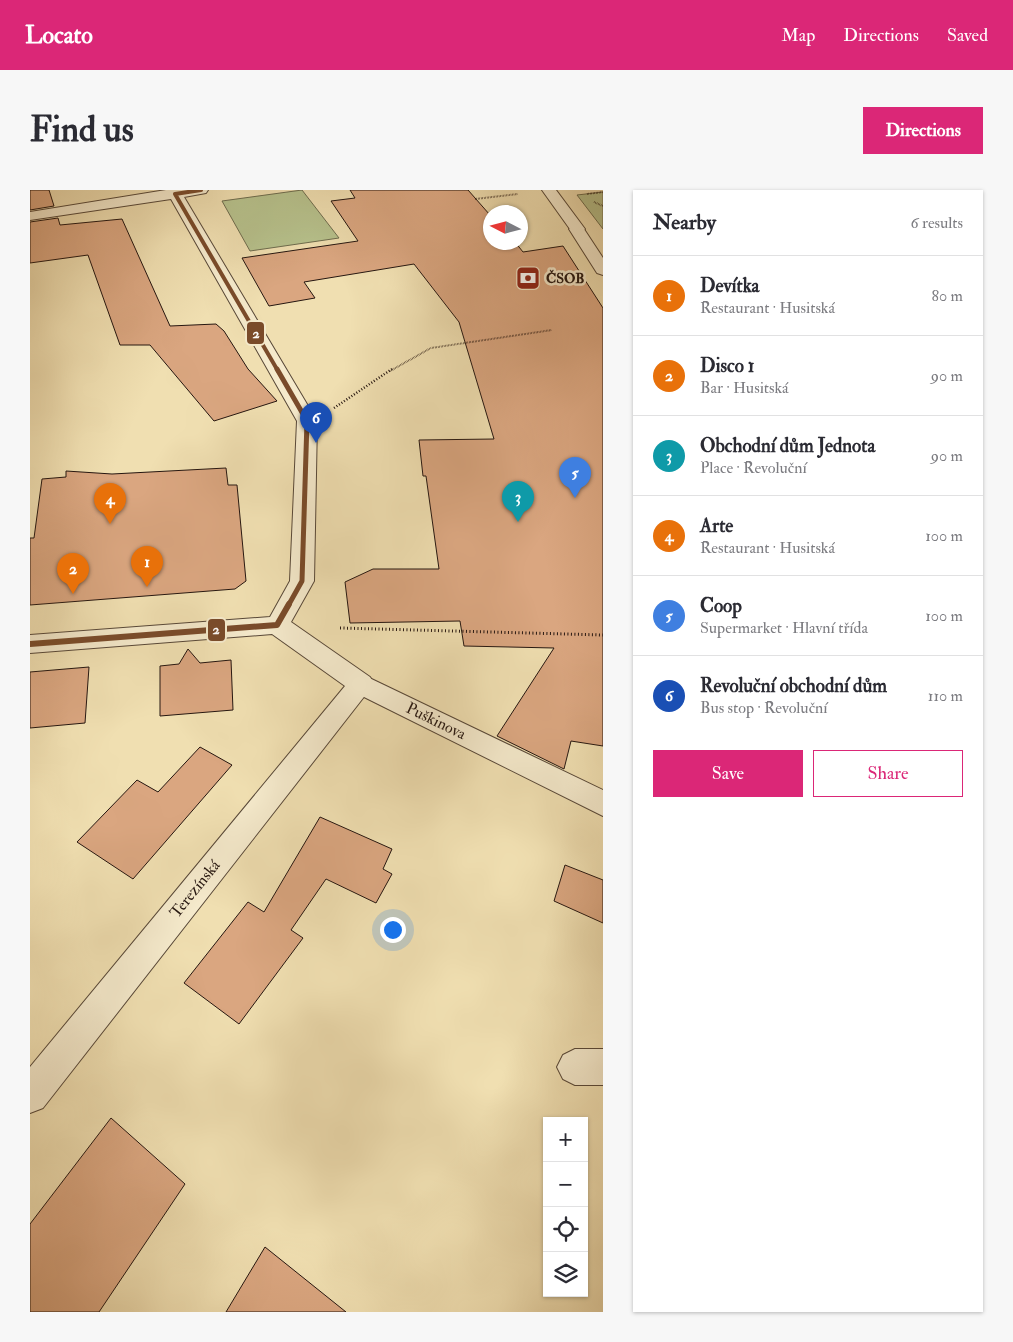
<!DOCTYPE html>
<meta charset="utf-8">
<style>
body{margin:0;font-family:"IM FELL Double Pica",serif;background:#f7f7f7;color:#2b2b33}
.controls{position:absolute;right:15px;bottom:15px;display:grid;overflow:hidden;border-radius:0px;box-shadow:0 1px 4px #0004}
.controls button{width:45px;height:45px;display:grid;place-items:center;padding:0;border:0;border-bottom:1px solid #e1e1e2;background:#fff;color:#2b2b33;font:25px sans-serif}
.compass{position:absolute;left:453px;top:15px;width:45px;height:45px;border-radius:50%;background:#fff;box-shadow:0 1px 4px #0004;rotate:276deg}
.you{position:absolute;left:362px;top:739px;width:18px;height:18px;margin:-12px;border:4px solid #fff;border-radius:50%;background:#1a73e8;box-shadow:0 0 0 8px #1a73e833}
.badge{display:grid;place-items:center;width:32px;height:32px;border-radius:50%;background:#db2777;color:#fff;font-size:16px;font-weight:700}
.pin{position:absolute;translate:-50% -41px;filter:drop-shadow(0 1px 2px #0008)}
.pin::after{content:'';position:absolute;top:26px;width:18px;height:15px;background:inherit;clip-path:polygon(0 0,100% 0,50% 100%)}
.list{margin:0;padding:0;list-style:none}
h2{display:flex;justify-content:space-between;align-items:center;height:65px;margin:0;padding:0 20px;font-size:21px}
h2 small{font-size:16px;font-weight:400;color:#7c7c81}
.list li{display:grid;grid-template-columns:32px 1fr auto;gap:15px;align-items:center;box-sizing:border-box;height:80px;padding:0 20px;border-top:1px solid #e1e1e2}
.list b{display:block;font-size:19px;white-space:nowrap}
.list p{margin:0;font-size:16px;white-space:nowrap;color:#7c7c81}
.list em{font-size:16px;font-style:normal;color:#7c7c81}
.actions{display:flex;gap:10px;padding:15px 20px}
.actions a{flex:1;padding:11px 0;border:1px solid #db2777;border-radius:0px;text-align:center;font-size:18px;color:#db2777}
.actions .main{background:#db2777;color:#fff}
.icon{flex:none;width:28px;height:28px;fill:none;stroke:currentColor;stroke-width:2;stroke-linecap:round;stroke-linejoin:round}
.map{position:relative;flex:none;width:573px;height:1122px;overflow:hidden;border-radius:0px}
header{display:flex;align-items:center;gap:30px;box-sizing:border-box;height:70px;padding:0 25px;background:#db2777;color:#fff}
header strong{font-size:24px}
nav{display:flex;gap:28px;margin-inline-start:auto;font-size:18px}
.intro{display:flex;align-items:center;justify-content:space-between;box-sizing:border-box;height:120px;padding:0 30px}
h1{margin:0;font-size:35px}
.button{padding:12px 22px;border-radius:0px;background:#db2777;color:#fff;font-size:18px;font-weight:700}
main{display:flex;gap:30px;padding:0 30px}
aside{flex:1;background:#fff;border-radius:0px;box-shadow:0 1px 4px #0004}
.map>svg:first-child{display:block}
</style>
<header>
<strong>Locato</strong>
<nav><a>Map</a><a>Directions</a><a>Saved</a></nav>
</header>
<div class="intro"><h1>Find us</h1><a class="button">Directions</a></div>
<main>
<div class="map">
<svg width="573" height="1122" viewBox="0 0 573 1122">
<rect width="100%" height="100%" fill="#f0dfb1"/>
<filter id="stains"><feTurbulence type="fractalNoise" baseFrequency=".004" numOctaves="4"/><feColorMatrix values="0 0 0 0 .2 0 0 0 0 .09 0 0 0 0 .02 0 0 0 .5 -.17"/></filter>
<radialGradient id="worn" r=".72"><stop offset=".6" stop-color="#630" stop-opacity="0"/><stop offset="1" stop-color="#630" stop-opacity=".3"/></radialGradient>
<path fill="#b7c28d" stroke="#6e6c4e" d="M272,0L309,48L220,61L192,11Z
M573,2V39L547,5Z"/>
<path fill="#daa680" stroke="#251610" d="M0,0H19L24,16L0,20Z
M320,0H438L460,25V52H485L493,62L533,56L573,118V556L541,551L534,579L467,546L524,458L434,456L430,431L320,433L315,392L343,379H409L396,286H393L389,250L464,249L429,132L384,74L274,92L285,108L239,116L212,68L328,51L301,11L325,8Z
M28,28L30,35L92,29L140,136L186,134L194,141L218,179L247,211L184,231L120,155H90L58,65L0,73V32Z
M196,278L198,295H207L216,391L205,399L0,415V348H4L12,289L36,287V281L82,284Z
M158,459L170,473L201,470L203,520L130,526V476L149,474Z
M59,477L55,533L0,538V482Z
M170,557L202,575L103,689L47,652L107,590L128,602Z
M290,627L362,659L353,679L362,684L346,713L296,689L261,740L273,748L209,834L154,793L218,712L234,722Z
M535,675L573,690V733L524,711Z
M81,928L155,994L69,1122H0V1034Z
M235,1057L316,1122H196Z"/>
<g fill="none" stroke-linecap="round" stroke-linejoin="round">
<g stroke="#584838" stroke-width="2">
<path id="pedestrian" d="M547,34L552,36L573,68V85L567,83L539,39Z
M331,484L573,600V626L322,501L318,494L322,487Z
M545,859H573V895H545L533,889L527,877L533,865Z"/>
</g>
<g stroke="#584838" stroke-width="2">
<path id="minor" d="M136,0H178L176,3L154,7L287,231L284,391L261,432L340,487L344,494L13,918L0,923V877L315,496L242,444L0,463V445L240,427L260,391L267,231L141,9L0,30V22Z
M512,0H526L555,39L552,42H542Z"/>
</g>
<path stroke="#251610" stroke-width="2" stroke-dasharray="0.5 1" stroke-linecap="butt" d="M557,4L573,2
M445,9L488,4
M564,12L573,16
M360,181L401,158L522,140"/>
<path stroke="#251610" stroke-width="2.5" stroke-dasharray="1 2" stroke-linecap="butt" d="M304,218L362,179"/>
<path stroke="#251610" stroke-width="3" stroke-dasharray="1 2.5" stroke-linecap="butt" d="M310,438L573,445"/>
<use href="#pedestrian" fill="#f5eacc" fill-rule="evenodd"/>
<use href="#minor" fill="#f5eacc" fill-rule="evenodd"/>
<g stroke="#f5eacc" stroke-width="6">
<path id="bus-1-far2" d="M171,0L145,4L248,181"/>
</g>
<g stroke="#f5eacc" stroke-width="8">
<path id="bus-1-far1" d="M247,179L277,231L272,391L258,416"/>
</g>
<g stroke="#f5eacc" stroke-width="10">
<path id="bus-1" d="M0,454L247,435L259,414"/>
</g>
<use href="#bus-1-far2" stroke="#7a4b2a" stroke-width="4"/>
<use href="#bus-1-far1" stroke="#7a4b2a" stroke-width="5"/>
<use href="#bus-1" stroke="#7a4b2a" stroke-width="6"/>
</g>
<defs>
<g id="bank-square" transform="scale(1.25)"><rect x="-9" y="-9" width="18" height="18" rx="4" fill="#8f2418" stroke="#f5eacc"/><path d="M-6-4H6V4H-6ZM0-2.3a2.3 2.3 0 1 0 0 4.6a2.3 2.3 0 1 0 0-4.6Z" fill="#fff"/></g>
</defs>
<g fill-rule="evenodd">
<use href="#bank-square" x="498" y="88"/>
</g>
<g text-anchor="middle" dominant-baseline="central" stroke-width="5" stroke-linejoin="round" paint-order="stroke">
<g font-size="14" font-weight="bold" fill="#251610" stroke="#f5eacc" text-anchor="start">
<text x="516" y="88">ČSOB</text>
</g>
<g font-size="16" fill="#251610" stroke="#f5eacc">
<text transform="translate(406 531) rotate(26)">Puškinova</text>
<text transform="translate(165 699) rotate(-51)">Terezínská</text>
</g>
</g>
<g stroke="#f5eacc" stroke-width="2">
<rect x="216" y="131" width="19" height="24" rx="5" fill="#7a4b2a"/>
<rect x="177" y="428" width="19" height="24" rx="5" fill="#7a4b2a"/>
</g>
<g font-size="14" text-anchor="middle" font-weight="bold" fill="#fff">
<text x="226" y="148">2</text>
<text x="186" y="444">2</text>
</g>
<rect width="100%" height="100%" filter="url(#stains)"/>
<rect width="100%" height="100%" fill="url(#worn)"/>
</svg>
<div class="controls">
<button>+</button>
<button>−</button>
<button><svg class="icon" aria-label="locate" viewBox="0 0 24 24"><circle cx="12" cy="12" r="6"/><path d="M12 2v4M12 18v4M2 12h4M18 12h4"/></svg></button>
<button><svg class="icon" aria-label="layers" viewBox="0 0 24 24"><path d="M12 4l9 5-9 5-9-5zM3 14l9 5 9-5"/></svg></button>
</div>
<svg class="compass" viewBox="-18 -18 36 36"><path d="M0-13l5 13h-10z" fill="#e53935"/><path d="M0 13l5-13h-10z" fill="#7c7c81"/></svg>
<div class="you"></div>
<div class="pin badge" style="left:117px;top:397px;background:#e8710a">1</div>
<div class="pin badge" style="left:43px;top:404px;background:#e8710a">2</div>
<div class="pin badge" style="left:488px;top:332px;background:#0f9aa8">3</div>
<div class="pin badge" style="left:80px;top:334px;background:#e8710a">4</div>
<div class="pin badge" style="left:545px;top:308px;background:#3f7fe0">5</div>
<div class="pin badge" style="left:286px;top:253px;background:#1a4fb4">6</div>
</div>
<aside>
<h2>Nearby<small>6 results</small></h2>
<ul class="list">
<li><span class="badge" style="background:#e8710a">1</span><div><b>Devítka</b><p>Restaurant · Husitská</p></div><em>80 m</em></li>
<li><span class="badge" style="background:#e8710a">2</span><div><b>Disco 1</b><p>Bar · Husitská</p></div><em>90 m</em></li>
<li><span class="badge" style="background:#0f9aa8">3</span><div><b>Obchodní dům Jednota</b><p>Place · Revoluční</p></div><em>90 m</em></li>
<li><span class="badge" style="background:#e8710a">4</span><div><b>Arte</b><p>Restaurant · Husitská</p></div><em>100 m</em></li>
<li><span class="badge" style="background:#3f7fe0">5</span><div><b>Coop</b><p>Supermarket · Hlavní třída</p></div><em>100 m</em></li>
<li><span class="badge" style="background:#1a4fb4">6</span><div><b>Revoluční obchodní dům</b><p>Bus stop · Revoluční</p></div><em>110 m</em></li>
</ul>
<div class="actions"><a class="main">Save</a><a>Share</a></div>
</aside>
</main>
